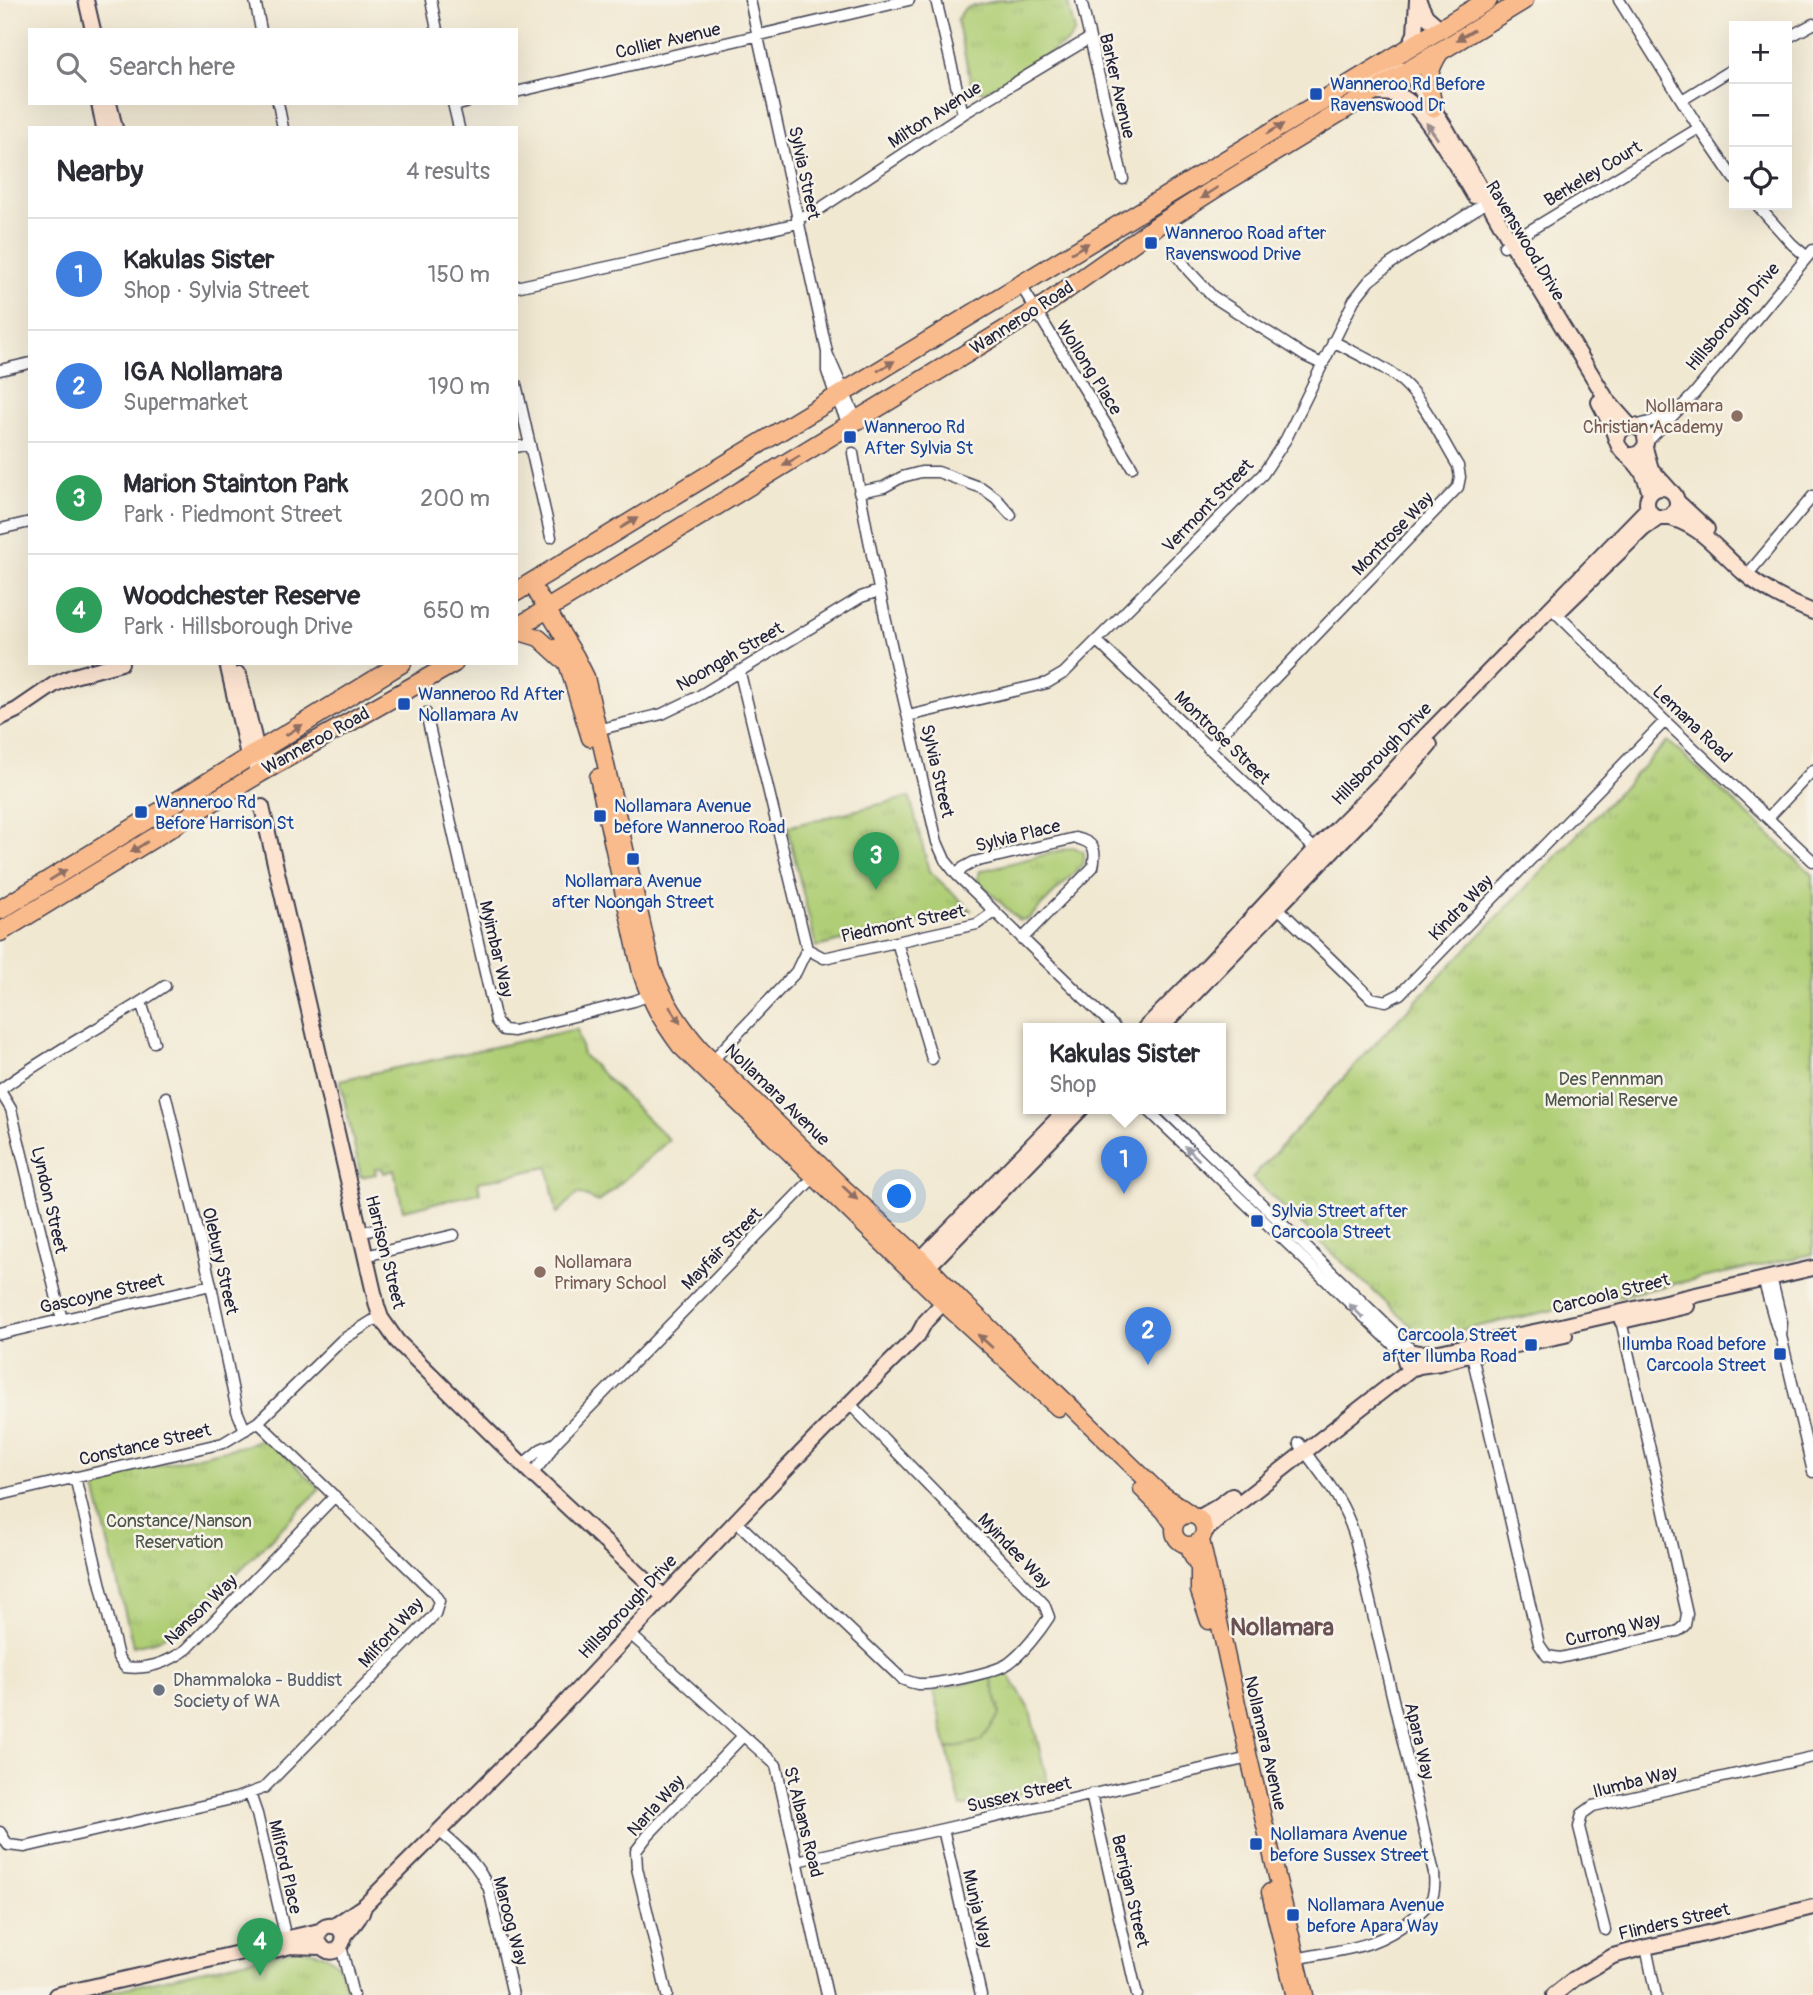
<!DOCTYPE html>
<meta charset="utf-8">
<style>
body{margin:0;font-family:Pangolin,sans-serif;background:#f7f7f7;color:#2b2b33}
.controls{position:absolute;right:21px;top:21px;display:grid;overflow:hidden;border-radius:0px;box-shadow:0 7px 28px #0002}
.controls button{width:63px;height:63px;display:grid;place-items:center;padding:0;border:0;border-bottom:2px solid #e1e1e2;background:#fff;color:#2b2b33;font:35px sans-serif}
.you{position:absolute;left:900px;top:1197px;width:24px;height:24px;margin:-18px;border:5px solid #fff;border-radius:50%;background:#1a73e8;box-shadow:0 0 0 10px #1a73e833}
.badge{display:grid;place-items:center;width:46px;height:46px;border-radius:50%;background:#1a73e8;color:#fff;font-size:23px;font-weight:700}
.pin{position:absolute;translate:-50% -58px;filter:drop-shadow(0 2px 4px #0008)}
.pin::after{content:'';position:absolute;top:37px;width:24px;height:21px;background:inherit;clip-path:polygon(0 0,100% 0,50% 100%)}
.popup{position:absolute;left:1023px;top:1023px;width:203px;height:91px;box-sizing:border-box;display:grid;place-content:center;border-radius:0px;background:#fff;filter:drop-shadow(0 2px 5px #0005);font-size:23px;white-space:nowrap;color:#7c7c81}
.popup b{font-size:26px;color:#2b2b33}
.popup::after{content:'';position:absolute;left:50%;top:100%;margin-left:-14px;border:14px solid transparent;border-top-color:#fff}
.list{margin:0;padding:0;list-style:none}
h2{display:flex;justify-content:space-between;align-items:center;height:91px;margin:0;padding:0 28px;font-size:30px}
h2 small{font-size:23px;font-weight:400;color:#7c7c81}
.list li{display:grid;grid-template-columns:46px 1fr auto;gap:21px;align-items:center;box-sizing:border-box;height:112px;padding:0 28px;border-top:2px solid #e1e1e2}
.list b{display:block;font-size:26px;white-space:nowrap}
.list p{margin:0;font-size:23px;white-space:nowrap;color:#7c7c81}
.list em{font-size:23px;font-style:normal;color:#7c7c81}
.icon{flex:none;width:38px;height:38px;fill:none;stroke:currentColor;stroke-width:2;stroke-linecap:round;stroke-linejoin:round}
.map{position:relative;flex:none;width:1813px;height:1995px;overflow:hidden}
.search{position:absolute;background:#fff;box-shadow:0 7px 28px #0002;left:28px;top:28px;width:490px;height:77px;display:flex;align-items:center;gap:18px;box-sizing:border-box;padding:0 24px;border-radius:0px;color:#7c7c81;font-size:26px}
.panel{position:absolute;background:#fff;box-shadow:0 7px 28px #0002;left:28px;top:126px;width:490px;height:539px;border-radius:0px}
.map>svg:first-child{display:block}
</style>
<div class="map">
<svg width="1813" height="1995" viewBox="0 0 1813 1995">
<defs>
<pattern id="park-tufts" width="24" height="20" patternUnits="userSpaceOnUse" patternTransform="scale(1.75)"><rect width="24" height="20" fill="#afce75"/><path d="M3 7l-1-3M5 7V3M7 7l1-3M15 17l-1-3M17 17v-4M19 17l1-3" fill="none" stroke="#96b166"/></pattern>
</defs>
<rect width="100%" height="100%" fill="#f7f3e8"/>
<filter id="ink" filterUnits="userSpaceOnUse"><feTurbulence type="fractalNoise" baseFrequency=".0143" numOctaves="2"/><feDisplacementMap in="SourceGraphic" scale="14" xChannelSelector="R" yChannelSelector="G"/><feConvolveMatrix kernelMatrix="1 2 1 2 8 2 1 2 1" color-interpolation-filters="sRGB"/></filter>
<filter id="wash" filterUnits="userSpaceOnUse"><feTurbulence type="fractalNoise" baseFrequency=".00686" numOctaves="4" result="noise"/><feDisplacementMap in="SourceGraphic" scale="28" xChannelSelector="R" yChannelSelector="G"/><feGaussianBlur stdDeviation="1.57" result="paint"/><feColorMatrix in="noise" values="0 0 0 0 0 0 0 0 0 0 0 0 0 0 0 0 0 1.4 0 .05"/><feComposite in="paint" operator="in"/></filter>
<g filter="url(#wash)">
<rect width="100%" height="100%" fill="#f1e8d1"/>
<path fill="#afce75" stroke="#687858" stroke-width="2" d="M991,1677L1000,1714L981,1742L947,1749L933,1690Z"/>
<path fill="url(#park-tufts)" stroke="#687858" stroke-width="2" d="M1000,0H1067L1075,31L1069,41L983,93L971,83L957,20L965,8Z
M1668,741L1813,875V1254L1424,1338L1252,1178L1385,1033Z
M910,797L929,871L971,910L816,947L787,827Z
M1074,847L1083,852L1084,863L1028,919L1019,920L977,880L980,871Z
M577,1029L583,1055L669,1140L599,1202L578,1193L557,1214L548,1167L478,1182L480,1193L403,1210L394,1170L384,1173L382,1168L375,1169L376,1174L361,1177L340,1080Z
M266,1437L320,1489L191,1620L158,1640L133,1646L93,1480L247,1445Z
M1008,1673L1030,1711L1049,1788L961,1807L947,1749L981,1741L1000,1714L991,1677Z
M300,1948C334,1955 341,1960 348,1995H95Z"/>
</g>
<g filter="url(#ink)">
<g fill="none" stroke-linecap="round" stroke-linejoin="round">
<g stroke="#414052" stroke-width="13">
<path id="street" d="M255,0L261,30
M431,0L437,30
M750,0L827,352V371L836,397L849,426
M936,0L963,114
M1081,0L1123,179
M1619,0L1699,128L1734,179
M1787,38L1813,24
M516,92L909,0
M1682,100L1734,68
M278,103L283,128
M453,103L459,128
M454,106L466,103
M1757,205L1792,244L1807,257
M797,219L818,210L963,114L1090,38
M1504,246L1699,128
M1178,255L1188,270L1212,296L1305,356L1322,364
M1020,284L1132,467
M516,287L635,261L798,223
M827,353L857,421
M0,370L30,363
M516,384L551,537
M1635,426L1653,421L1670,412
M1646,443L1694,394L1813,250
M516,447L530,444
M853,453C875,584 907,713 937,842L945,860L957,875L1115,1028
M859,492L884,487L902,477L921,472H938L982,488L996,498L1011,515
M0,529L30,522
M1747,575L1813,496
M1551,608L1665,721L1813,861
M1097,641L1319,853
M740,673L807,949
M426,713L496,1021L503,1030L514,1031L634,1001L653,994
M908,716L1047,683L1064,673L1263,474L1286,439L1354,300L1369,281L1390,264L1487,202
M593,731L662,714L699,696L861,597L879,591
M1208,748L1458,487L1460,477L1458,466C1443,442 1427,407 1408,387C1390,368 1356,354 1333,341
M1768,818L1813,770
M957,875L963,868L974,862L1075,838C1094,842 1097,849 1093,867L1022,939
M1275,905L1371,998L1386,1001L1400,994L1665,721
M897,942L932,1059
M141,1002L154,1042
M710,1063L796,972L807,949L824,958L977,924L994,912
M0,1090C52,1051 111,1023 165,986
M0,1091L11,1109L62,1320
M166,1097L211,1285L237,1411L245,1430
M1146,1108L1406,1357
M1163,1108L1414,1352
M360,1233L379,1228
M365,1256L454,1235
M1771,1277L1782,1322L1781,1336
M1763,1279L1776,1325L1781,1336L1813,1472
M0,1334L211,1285
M1471,1351L1539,1644L1547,1656L1560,1658L1678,1631L1685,1625L1687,1614L1620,1316
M523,1464L541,1449L555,1443
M532,1474L547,1456L555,1443L816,1175
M75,1477L118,1657L125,1667C147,1670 169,1662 187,1649L335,1496
M0,1495L223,1443L258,1422L342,1340L372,1321L381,1318
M736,1521L902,1679C907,1681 912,1683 918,1684C935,1685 995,1673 1009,1663C1023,1653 1040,1631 1049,1617L1044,1604L849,1403
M629,1633L776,1765L827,1995
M250,1794L257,1814L287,1943
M1091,1794L1137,1995
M943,1829L981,1995
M439,1831C460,1849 477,1862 489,1889L513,1995
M0,1832L8,1845L25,1847L236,1798L264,1788L435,1614L439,1601L433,1592L258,1422
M797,1861L943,1829L1249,1758
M1605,1930L1579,1827L1582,1814L1593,1806L1813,1757
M341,1946L353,1995
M1646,1947L1656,1995
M1292,1960C1340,1948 1372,1952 1413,1918C1432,1903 1436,1898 1434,1873L1354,1534C1341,1494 1322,1477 1299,1443
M667,1995L637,1868L636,1851L649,1834L743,1736"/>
</g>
<g stroke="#414052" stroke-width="18">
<path id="secondary" d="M86,0L93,30
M1418,0L1426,16L1441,29
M1408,48L1415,34L1417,0
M1372,77L1393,70H1408L1447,130L1511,242L1607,400L1630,426
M1371,93C1382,93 1394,93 1404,98C1424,108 1461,174 1474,196
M99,103L104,128
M109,103L115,128
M1599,402L1611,425L1617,442
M1645,448L1651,469L1669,489
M1627,455C1637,456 1643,452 1646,443L1644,432L1635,426C1624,425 1618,431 1617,442C1620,452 1628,455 1635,463C1643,471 1647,482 1650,494
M1647 503a15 15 0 1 1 30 0a15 15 0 1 1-30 0Z
M1677,501L1707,529
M1665,517C1699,522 1720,553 1745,574C1765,591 1789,602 1813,612
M1561,609L1643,529L1660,517
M227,663L247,751L253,763
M239,675L255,742L271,766
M0,718L17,710L55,684L74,676L121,663
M262,807L377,1306L381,1318L397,1341L532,1474L664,1597
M1145,1028L1209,964L1316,849L1388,777L1413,749L1648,508
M1161,1028L1394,787L1430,745
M915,1265L1068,1108
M921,1274L1082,1108
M1622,1321L1687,1306
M1405 1360a8 8 0 1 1 16 0a8 8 0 1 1-16 0Z
M1418,1353L1439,1352L1548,1329L1813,1268
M1419,1366L1440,1363L1472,1354L1565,1335
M1198,1518L1217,1507L1232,1496
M1204,1532L1225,1514L1412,1368
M334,1926L365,1905C432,1837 501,1771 566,1702C682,1578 797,1454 918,1335L925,1322L951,1294
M344,1937L339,1928C328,1923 321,1926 318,1938C320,1947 328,1956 338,1949C343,1945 343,1939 346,1934C354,1924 361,1917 365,1905
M259,1954L291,1946L321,1947
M56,1995L243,1952C268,1940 293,1938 319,1931
M1554,1995L1574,1979L1613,1956L1646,1947L1684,1939L1813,1907"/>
</g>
<g stroke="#414052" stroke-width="19">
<path id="primary" d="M531,583L576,657L586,677L652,968C664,1000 678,1022 700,1048L846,1190L921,1259L960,1299L1158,1491L1191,1514
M516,631L539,638L562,659
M558,647L568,666L590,738
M598,777L641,972C651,1003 661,1020 680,1046L951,1310L1058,1408
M1142,1489L1164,1511L1174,1525
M1174 1530a15 15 0 1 1 30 0a15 15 0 1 1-30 0Z
M1201,1540L1249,1758L1305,1995
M1189,1545L1191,1553L1199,1567V1591L1209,1621
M1270,1892L1294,1993"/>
</g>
<g stroke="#414052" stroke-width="21">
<path id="highway" d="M1433,108C1428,81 1425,74 1440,51
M516,592L1488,0
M516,628L1036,311L1158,225L1224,183L1524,0
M0,910L402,663
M0,932L260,773L454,663"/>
</g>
<use href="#street" stroke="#fff" stroke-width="10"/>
<use href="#secondary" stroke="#fde4d1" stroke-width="14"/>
<use href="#primary" stroke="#fabb8c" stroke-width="16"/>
<use href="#highway" stroke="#fabb8c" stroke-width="18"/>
</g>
<defs><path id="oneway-solid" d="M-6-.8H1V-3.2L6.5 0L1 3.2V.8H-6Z" transform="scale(1.75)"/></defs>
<g fill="#8e6e64">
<use href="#oneway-solid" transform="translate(1465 35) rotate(149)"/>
<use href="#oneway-solid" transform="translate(1275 129) rotate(-31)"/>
<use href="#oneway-solid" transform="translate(1209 193) rotate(147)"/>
<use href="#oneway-solid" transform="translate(1080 248) rotate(-31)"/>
<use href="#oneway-solid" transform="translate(886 366) rotate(-31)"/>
<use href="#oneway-solid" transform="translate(791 461) rotate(149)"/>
<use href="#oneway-solid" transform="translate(629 523) rotate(-31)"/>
<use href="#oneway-solid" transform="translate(294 730) rotate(-32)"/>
<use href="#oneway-solid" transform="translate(139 847) rotate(148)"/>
<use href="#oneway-solid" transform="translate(58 875) rotate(-32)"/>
<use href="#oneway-solid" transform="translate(675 1015) rotate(57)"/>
<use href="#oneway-solid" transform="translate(850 1193) rotate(43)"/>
<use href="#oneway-solid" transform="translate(985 1341) rotate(-138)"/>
</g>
<use fill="#9a8d8e" href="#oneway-solid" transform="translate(1432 131) rotate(-125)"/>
<g fill="#9c9ca7">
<use href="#oneway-solid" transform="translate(1192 1153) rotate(-136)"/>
<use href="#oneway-solid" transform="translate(1356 1311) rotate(-136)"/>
</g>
</g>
<g fill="#1a4fb4" stroke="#f7f3e8" stroke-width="2.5">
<rect x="1309" y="87" width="14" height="14" rx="3.5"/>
<rect x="1144" y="236" width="14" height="14" rx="3.5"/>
<rect x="843" y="430" width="14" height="14" rx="3.5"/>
<rect x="397" y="697" width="14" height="14" rx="3.5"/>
<rect x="134" y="805" width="14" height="14" rx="3.5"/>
<rect x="593" y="809" width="14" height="14" rx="3.5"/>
<rect x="626" y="852" width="14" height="14" rx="3.5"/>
<rect x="1250" y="1214" width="14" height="14" rx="3.5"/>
<rect x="1524" y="1338" width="14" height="14" rx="3.5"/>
<rect x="1773" y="1347" width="14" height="14" rx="3.5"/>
<rect x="1249" y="1837" width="14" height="14" rx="3.5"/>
<rect x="1286" y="1908" width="14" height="14" rx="3.5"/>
</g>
<g fill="#8d6e63" stroke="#f7f3e8" stroke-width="2.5">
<circle cx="1737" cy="416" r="7"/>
<circle cx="540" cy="1272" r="7"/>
</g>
<circle fill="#6b7280" stroke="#f7f3e8" stroke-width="2.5" cx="159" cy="1690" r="7"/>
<g text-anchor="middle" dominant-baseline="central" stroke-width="5" stroke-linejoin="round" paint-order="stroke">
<g font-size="18" fill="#22223b" stroke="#f7f3e8">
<text transform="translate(668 41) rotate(-13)">Collier Avenue</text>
<text transform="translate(1117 86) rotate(77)">Barker Avenue</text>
<text transform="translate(935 115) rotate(-33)">Milton Avenue</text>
<text transform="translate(804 173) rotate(78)">Sylvia Street</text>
<text transform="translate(1593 174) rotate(-31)">Berkeley Court</text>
<text transform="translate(1525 241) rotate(59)">Ravenswood Drive</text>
<text transform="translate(1733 317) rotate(-50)">Hillsborough Drive</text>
<text transform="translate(1022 318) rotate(-33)">Wanneroo Road</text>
<text transform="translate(1089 368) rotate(58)">Wollong Place</text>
<text transform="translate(1208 506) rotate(-46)">Vermont Street</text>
<text transform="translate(1393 534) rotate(-46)">Montrose Way</text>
<text transform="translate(730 657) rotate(-30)">Noongah Street</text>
<text transform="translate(1692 724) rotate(44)">Lemana Road</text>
<text transform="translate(1222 738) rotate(44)">Montrose Street</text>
<text transform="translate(316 741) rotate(-29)">Wanneroo Road</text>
<text transform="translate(1382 754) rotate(-46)">Hillsborough Drive</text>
<text transform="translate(937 771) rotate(77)">Sylvia Street</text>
<text transform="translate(1018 836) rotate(-14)">Sylvia Place</text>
<text transform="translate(1461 908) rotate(-46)">Kindra Way</text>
<text transform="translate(903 924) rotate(-12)">Piedmont Street</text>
<text transform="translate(496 949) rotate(77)">Myimbar Way</text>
<text transform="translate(777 1095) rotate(44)">Nollamara Avenue</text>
<text transform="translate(49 1200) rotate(77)">Lyndon Street</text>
<text transform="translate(722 1249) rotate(-46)">Mayfair Street</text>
<text transform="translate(385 1252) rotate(76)">Harrison Street</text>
<text transform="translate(220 1261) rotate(77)">Olebury Street</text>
<text transform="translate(102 1294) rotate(-13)">Gascoyne Street</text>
<text transform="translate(1611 1294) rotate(-14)">Carcoola Street</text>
<text transform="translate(145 1445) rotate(-13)">Constance Street</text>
<text transform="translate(1014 1551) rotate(46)">Myindee Way</text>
<text transform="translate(628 1607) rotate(-47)">Hillsborough Drive</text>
<text transform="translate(201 1610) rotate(-44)">Nanson Way</text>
<text transform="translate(1613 1630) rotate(-13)">Currong Way</text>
<text transform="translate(391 1633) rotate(-48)">Milford Way</text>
<text transform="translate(1419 1741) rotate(77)">Apara Way</text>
<text transform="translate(1265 1743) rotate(77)">Nollamara Avenue</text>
<text transform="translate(1635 1782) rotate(-14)">Ilumba Way</text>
<text transform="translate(1019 1795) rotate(-13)">Sussex Street</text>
<text transform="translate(656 1806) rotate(-48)">Narla Way</text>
<text transform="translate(803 1822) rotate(76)">St Albans Road</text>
<text transform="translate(285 1867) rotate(77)">Milford Place</text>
<text transform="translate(1130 1891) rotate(77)">Berrigan Street</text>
<text transform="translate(977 1909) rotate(77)">Munja Way</text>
<text transform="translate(510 1921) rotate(75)">Maroog Way</text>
<text transform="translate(1674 1922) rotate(-13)">Flinders Street</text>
</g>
<g font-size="18" fill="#164399" stroke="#f7f3e8" text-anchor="start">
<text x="1330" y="84">Wanneroo Rd Before<tspan x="1330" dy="21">Ravenswood Dr</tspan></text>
<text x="1165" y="233">Wanneroo Road after<tspan x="1165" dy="21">Ravenswood Drive</tspan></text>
<text x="864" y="427">Wanneroo Rd<tspan x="864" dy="21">After Sylvia St</tspan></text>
<text x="418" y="694">Wanneroo Rd After<tspan x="418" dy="21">Nollamara Av</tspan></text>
<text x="155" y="802">Wanneroo Rd<tspan x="155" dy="21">Before Harrison St</tspan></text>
<text x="614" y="806">Nollamara Avenue<tspan x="614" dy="21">before Wanneroo Road</tspan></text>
<text x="633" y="881" text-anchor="middle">Nollamara Avenue<tspan x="633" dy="21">after Noongah Street</tspan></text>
<text x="1271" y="1211">Sylvia Street after<tspan x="1271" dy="21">Carcoola Street</tspan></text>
<text x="1517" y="1335" text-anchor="end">Carcoola Street<tspan x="1517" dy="21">after Ilumba Road</tspan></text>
<text x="1766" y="1344" text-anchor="end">Ilumba Road before<tspan x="1766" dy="21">Carcoola Street</tspan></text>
<text x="1270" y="1834">Nollamara Avenue<tspan x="1270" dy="21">before Sussex Street</tspan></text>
<text x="1307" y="1905">Nollamara Avenue<tspan x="1307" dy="21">before Apara Way</tspan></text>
</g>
<g font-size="18" fill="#785e54" stroke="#f7f3e8" text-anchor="end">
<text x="1723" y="406">Nollamara<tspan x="1723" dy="21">Christian Academy</tspan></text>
<text x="554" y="1262" text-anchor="start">Nollamara<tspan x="554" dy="21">Primary School</tspan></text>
</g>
<g font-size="18" fill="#4c564c" stroke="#f7f3e8">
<text x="1611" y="1079">Des Pennman<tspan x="1611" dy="21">Memorial Reserve</tspan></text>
<text x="179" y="1521">Constance/Nanson<tspan x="179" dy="21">Reservation</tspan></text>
</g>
<g font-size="18" fill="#5b616d" stroke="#f7f3e8" text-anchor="start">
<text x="173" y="1680">Dhammaloka - Buddist<tspan x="173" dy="21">Society of WA</tspan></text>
</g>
<g font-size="24" font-weight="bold" fill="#685054" stroke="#f7f3e8">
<text x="1282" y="1627">Nollamara</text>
</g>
</g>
</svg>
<div class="controls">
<button>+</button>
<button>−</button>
<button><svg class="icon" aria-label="locate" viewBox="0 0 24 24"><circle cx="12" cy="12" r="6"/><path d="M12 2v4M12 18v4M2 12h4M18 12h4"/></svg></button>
</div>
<div class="you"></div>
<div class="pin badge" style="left:1124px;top:1194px;background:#3f7fe0">1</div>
<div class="popup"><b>Kakulas Sister</b>Shop</div>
<div class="pin badge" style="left:1148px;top:1365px;background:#3f7fe0">2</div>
<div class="pin badge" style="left:876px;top:890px;background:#2e9e5b">3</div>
<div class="pin badge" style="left:260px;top:1976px;background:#2e9e5b">4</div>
<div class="search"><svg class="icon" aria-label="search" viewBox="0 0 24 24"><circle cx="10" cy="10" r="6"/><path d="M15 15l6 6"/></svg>Search here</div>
<section class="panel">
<h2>Nearby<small>4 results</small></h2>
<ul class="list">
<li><span class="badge" style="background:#3f7fe0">1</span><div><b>Kakulas Sister</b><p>Shop · Sylvia Street</p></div><em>150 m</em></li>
<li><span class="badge" style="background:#3f7fe0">2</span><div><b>IGA Nollamara</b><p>Supermarket</p></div><em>190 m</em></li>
<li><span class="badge" style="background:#2e9e5b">3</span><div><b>Marion Stainton Park</b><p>Park · Piedmont Street</p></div><em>200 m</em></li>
<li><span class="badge" style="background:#2e9e5b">4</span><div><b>Woodchester Reserve</b><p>Park · Hillsborough Drive</p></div><em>650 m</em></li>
</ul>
</section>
</div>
